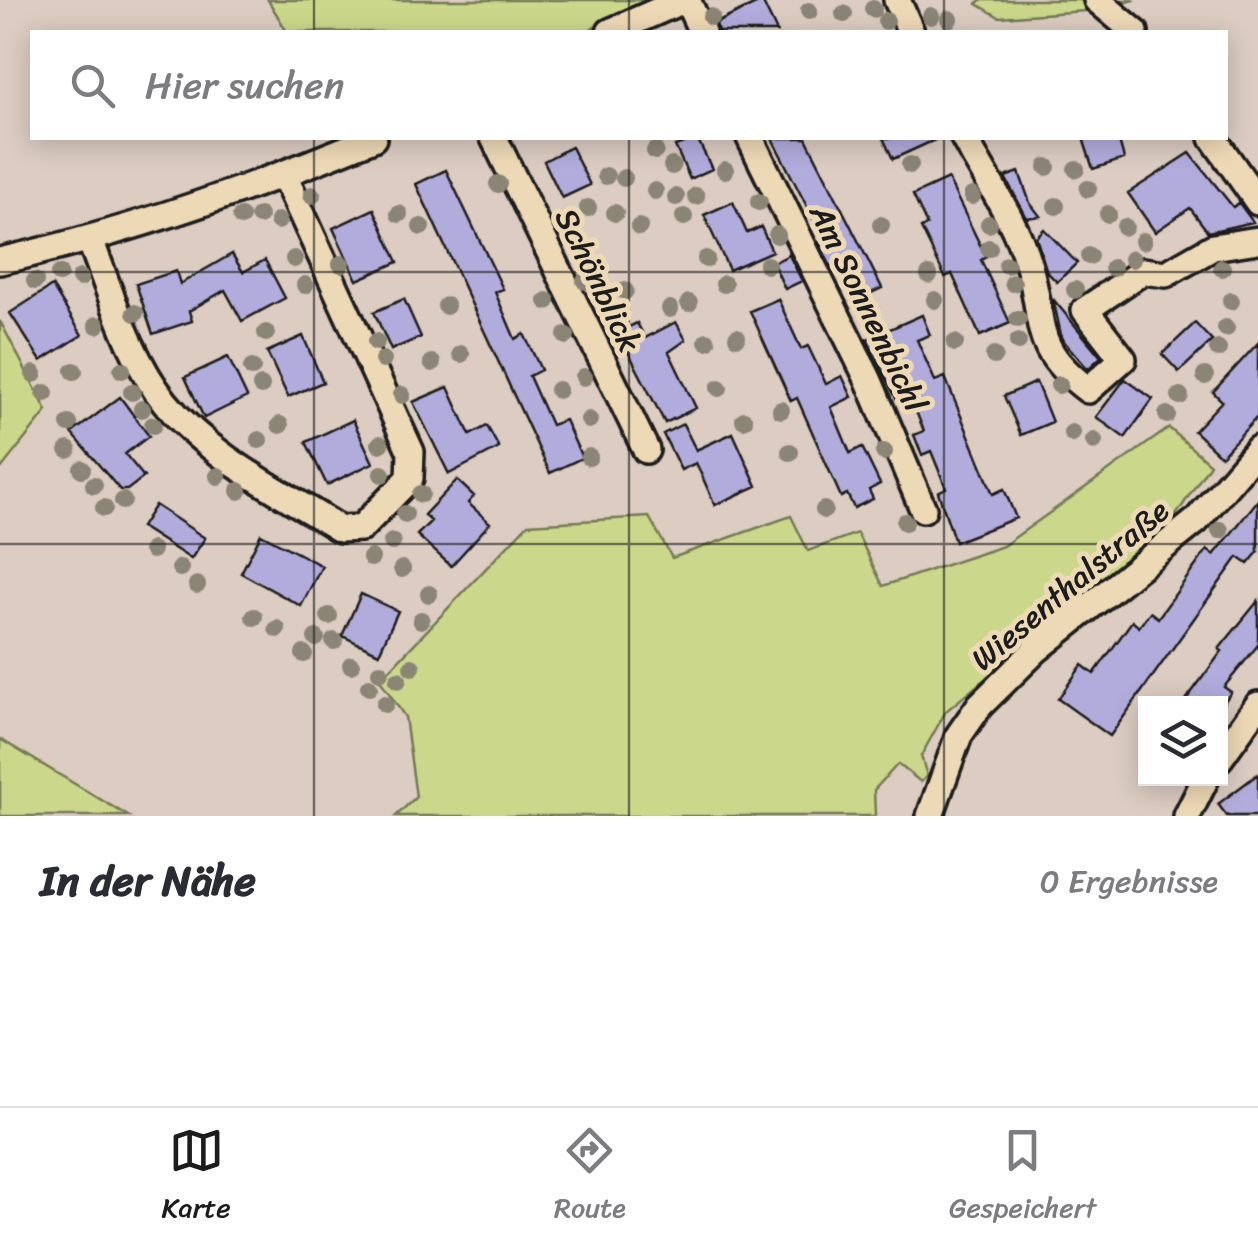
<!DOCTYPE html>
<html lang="de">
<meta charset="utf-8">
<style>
body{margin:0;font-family:Sriracha,sans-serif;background:#f7f7f7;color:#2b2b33}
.controls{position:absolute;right:30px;bottom:30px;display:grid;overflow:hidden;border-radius:0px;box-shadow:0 5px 25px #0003}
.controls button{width:90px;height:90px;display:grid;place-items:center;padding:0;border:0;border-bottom:2px solid #e1e1e2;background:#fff;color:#2b2b33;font:50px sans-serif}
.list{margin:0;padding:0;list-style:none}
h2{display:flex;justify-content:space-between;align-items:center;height:130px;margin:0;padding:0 40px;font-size:42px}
h2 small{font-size:32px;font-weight:400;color:#7c7c81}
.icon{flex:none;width:55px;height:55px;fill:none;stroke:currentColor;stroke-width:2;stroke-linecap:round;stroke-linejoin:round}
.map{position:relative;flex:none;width:1258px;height:816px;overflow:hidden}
.search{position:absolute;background:#fff;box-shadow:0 5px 25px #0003;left:30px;right:30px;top:30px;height:110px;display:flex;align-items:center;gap:25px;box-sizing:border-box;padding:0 35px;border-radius:0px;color:#7c7c81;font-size:38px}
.sheet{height:290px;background:#fff}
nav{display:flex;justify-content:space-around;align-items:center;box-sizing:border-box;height:140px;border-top:2px solid #e1e1e2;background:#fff;font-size:28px;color:#7c7c81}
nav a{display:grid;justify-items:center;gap:5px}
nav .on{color:#1c1c1c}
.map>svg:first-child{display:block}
</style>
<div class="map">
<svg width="1258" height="816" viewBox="0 0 1258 816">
<rect width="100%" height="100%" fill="#dcccc2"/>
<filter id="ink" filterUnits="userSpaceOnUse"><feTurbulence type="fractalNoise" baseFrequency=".01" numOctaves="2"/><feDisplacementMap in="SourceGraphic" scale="20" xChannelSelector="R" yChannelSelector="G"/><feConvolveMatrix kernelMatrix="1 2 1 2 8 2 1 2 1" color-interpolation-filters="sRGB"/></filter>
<g filter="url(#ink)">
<path fill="#cbd88b" stroke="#747a54" stroke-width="2.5" d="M268,0H655L584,32H287Z
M980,0H1135L1086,11L999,17L977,4Z
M0,321L47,411L0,470Z
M1169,428L1210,464L1167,529L946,711L921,756L927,776L921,782L898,764L874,790L875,816H396L416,797L405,717L380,680L528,524L649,517L672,558L791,516L808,551L857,533L883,586L1003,546Z
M0,739L128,816H0Z"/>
<path fill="#b2acdd" stroke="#1c1c1c" stroke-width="2.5" d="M762,1L777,32H718L716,23Z
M697,138L712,169L690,179L675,146Z
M772,138H806L882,288L854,301L837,264L831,267L819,242L824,240Z
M883,138H939L893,159Z
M1083,138H1118L1124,159L1093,169Z
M571,147L590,185L562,198L544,161Z
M1190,153L1233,207L1239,203L1253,222L1208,232L1190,208L1155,232L1128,193Z
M446,170L503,289L495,292L515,339L524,334L541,370L529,376L551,425L565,420L582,458L550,473L416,184Z
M1019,172L1030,203L1040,216L1027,218L1005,177Z
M948,179L986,257L981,260L1010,323L980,336L952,274L945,277L921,228L927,225L913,195Z
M733,202L747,233L761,227L772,251L729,270L704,215Z
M374,209L398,262L357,280L333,228Z
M1044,229L1077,263L1057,282L1047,272L1036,237Z
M232,254L243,272L265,260L285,298L242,321L225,290L189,311L192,321L153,334L136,284L176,271L180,284Z
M789,255L802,281L785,289L773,263Z
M52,286L82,335L41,361L10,313Z
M404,299L421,337L391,350L374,312Z
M778,299L801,349L808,346L826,384L842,376L852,397L831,407L850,453L862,447L880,484L869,490L873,499L854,508L847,494L841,497L797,398L791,401L750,311Z
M1053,299L1101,357L1088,369L1062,339Z
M922,315L930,335L917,340L935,381L945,377L993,494L1004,489L1016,518L955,542L938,492L946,488L931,451L922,455L914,435L924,431L908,392L896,398L867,339Z
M676,322L686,340L669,352L696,408L665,423L618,332L637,323L645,338Z
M1195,323L1212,341L1179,372L1162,354Z
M303,336L323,382L288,397L267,352Z
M1258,343V416L1221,456L1194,431L1222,401L1213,392Z
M228,357L247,397L204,418L185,377Z
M1125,379L1153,399L1125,438L1096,417Z
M1036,382L1052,422L1021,435L1004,396Z
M448,387L470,435L487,426L499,448L449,474L413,402Z
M120,397L149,436L125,454L144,477L127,490H120L72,433Z
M353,420L373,463L327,485L306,442Z
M683,424L696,450L733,433L757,486L715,505L696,463L681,470L663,434Z
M457,480L474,496L468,503L490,523L451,566L417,535L431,521L424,515Z
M1258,500V552L1248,564L1238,557L1110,736L1058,699L1082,665L1094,674L1132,621L1139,627L1150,612L1158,618L1207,550L1214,555Z
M155,505L205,538L191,559L141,527Z
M261,534L322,566L301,606L241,573Z
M361,594L398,611L379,653L342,636Z
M1258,601V645L1224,687L1231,692L1223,704H1183L1222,651L1219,649Z
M1258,774V816H1227L1218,804Z"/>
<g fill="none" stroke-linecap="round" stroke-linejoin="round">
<g stroke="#1c1c1c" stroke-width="32">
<path id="minor" d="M687,0L702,32
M897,0L911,32
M1097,0L1135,32
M610,32L683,0
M494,138L646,450
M750,138L869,381L923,509
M964,138C985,177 1015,220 1028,263C1047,324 1028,345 1088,390L1123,359L1085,310L1143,271L1166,274L1213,247L1258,240
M1213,138L1258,202
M90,240C111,293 129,357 165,402C210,458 280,491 340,529L361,528L410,478L411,452L284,175
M0,261C129,232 251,189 373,138
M1220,758L1258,705
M930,816L959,735L980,705L1036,650L1196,521L1258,449
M1187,816L1206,778"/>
</g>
<use href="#minor" stroke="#eed9b7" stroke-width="25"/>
</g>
<g fill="#8b8576">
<circle cx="873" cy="9" r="9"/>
<circle cx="809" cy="11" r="9"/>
<circle cx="844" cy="14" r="9"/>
<circle cx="931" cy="16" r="9"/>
<circle cx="711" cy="17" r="9"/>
<circle cx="949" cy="19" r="9"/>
<circle cx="886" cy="21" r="9"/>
<circle cx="655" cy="151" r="9"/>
<circle cx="910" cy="165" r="9"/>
<circle cx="672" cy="166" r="9"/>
<circle cx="1047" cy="167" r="9"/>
<circle cx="1076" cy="169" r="9"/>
<circle cx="725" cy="170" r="9"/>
<circle cx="606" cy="176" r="9"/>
<circle cx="624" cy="178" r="9"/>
<circle cx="498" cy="184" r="9"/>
<circle cx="1088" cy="189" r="9"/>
<circle cx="655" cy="191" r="9"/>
<circle cx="312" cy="195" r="9"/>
<circle cx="696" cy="196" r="9"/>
<circle cx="972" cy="196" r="9"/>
<circle cx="676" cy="197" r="9"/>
<circle cx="759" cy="202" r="9"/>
<circle cx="1056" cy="206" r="9"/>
<circle cx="588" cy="208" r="9"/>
<circle cx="615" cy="213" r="9"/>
<circle cx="399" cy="214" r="9"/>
<circle cx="1108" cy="214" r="9"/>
<circle cx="259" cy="216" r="9"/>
<circle cx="241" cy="217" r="9"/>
<circle cx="684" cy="217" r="9"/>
<circle cx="278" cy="221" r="9"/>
<circle cx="989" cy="224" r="9"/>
<circle cx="881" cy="225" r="9"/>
<circle cx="421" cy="227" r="9"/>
<circle cx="639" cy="227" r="9"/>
<circle cx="1125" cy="227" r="9"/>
<circle cx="777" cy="235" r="9"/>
<circle cx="1143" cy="241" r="9"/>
<circle cx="989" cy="248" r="9"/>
<circle cx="1089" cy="256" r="9"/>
<circle cx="294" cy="259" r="9"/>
<circle cx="706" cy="259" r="9"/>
<circle cx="1132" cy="259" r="9"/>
<circle cx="341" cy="264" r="9"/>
<circle cx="767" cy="265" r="9"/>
<circle cx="1007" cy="265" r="9"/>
<circle cx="1113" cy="268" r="9"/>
<circle cx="1222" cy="268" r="9"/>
<circle cx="59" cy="274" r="9"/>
<circle cx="929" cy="275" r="9"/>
<circle cx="80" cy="278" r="9"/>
<circle cx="35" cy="281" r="9"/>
<circle cx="585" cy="281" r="9"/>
<circle cx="1013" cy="283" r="9"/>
<circle cx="724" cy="284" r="9"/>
<circle cx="305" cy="285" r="9"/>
<circle cx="1075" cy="290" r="9"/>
<circle cx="625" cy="291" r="9"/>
<circle cx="935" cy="300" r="9"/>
<circle cx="547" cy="301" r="9"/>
<circle cx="1231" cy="301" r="9"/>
<circle cx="689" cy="303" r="9"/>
<circle cx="446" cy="306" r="9"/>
<circle cx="670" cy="309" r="9"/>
<circle cx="135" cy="313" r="9"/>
<circle cx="1018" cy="319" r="9"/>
<circle cx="97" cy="325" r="9"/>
<circle cx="1226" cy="328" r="9"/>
<circle cx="266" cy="333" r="9"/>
<circle cx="566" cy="336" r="9"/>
<circle cx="737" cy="337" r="9"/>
<circle cx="707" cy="341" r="9"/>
<circle cx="376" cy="342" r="9"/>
<circle cx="1018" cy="342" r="9"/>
<circle cx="955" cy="343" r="9"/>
<circle cx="1218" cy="349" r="9"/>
<circle cx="461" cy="354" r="9"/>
<circle cx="994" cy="356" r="9"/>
<circle cx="383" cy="360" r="9"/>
<circle cx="432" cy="363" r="9"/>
<circle cx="252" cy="368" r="9"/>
<circle cx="122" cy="370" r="9"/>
<circle cx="74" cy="371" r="9"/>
<circle cx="34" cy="374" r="9"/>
<circle cx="1205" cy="376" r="9"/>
<circle cx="584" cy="377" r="9"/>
<circle cx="1059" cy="385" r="9"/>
<circle cx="261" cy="386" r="9"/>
<circle cx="719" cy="388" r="9"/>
<circle cx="558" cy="390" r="9"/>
<circle cx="132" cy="392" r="9"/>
<circle cx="45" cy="393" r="9"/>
<circle cx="402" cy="395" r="9"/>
<circle cx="1180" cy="396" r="9"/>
<circle cx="142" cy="409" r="9"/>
<circle cx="781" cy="410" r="9"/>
<circle cx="1167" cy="415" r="9"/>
<circle cx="589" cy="420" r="9"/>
<circle cx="744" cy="420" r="9"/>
<circle cx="69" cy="424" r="9"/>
<circle cx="153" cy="425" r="9"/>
<circle cx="280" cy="425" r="9"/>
<circle cx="1072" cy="433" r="9"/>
<circle cx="259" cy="440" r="9"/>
<circle cx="1094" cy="441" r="9"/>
<circle cx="380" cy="444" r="9"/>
<circle cx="68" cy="450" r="9"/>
<circle cx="790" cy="452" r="9"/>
<circle cx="884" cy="452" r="9"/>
<circle cx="589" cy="457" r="9"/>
<circle cx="82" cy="469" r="9"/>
<circle cx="382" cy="474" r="9"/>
<circle cx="218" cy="476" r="9"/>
<circle cx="94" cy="485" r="9"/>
<circle cx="239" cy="491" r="9"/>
<circle cx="421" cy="494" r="9"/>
<circle cx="123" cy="501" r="9"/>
<circle cx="104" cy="508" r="9"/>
<circle cx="824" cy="510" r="9"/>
<circle cx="405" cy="514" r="9"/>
<circle cx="905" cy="522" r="9"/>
<circle cx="1220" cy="530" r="9"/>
<circle cx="392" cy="542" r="9"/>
<circle cx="152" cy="550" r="9"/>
<circle cx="371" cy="558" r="9"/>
<circle cx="180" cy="568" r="9"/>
<circle cx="402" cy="569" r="9"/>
<circle cx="197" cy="585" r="9"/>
<circle cx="429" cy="594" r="9"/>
<circle cx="329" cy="616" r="9"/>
<circle cx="254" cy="617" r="9"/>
<circle cx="421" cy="620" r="9"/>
<circle cx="277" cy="629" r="9"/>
<circle cx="316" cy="638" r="9"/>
<circle cx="334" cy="641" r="9"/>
<circle cx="304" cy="654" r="9"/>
<circle cx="351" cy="665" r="9"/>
<circle cx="412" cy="667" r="9"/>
<circle cx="380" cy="672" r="9"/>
<circle cx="398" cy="680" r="9"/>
<circle cx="369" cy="687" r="9"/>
<circle cx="385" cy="704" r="9"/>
</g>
</g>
<path fill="none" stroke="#1c1c1c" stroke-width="2.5" stroke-opacity="0.55" d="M314,0V32M629,0V32M944,0V32M314,138V816M629,138V816M944,138V816M0,272H1258M0,544H1258"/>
<g text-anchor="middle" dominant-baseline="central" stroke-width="10" stroke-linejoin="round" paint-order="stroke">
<g font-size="32" fill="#1c1c1c" stroke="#eed9b7">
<text transform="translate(598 280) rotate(64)">Schönblick</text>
<text transform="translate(868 308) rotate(64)">Am Sonnenbichl</text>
<text transform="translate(1070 585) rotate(-40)">Wiesenthalstraße</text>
</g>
</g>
</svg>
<div class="controls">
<button><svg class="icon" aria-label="layers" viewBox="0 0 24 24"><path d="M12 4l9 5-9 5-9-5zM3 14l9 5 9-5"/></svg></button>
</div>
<div class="search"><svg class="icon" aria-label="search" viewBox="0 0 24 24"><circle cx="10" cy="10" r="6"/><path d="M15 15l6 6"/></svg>Hier suchen</div>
</div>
<section class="sheet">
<h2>In der Nähe<small>0 Ergebnisse</small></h2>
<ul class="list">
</ul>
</section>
<nav>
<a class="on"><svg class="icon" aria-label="map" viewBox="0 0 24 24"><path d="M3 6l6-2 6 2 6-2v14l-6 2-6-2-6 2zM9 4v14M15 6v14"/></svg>Karte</a>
<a><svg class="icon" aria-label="directions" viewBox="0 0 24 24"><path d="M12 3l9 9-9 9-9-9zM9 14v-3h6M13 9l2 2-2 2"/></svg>Route</a>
<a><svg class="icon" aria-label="saved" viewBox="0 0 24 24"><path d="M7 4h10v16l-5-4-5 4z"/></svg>Gespeichert</a>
</nav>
